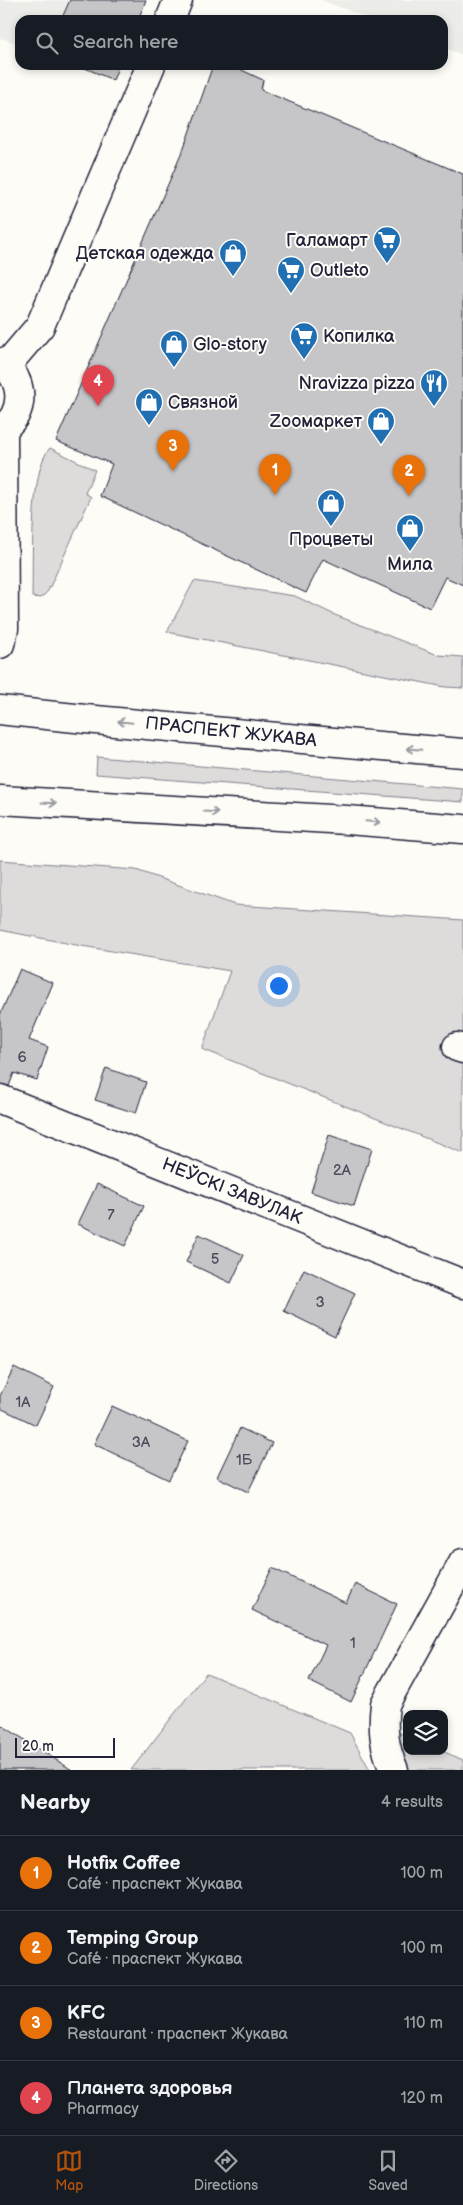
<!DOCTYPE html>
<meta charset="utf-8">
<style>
body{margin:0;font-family:"Balsamiq Sans",sans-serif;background:#242831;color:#f1f3f6}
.controls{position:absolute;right:15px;bottom:15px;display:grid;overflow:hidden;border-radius:10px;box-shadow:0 2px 8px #0003}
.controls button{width:45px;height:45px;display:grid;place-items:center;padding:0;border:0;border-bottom:1px solid #363941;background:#171b24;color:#f1f3f6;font:25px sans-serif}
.scale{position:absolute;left:15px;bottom:12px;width:100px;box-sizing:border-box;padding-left:5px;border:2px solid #22223b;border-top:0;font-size:14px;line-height:18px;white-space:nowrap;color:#22223b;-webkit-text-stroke:4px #fdfcf7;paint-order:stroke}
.you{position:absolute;left:278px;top:985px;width:18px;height:18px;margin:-12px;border:4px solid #fff;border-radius:50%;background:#1a73e8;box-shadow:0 0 0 8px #1a73e833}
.badge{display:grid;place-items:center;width:32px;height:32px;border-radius:50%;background:#b45309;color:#fff;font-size:16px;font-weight:700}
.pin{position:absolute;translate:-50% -41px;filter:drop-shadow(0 1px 2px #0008)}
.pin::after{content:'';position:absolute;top:26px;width:18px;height:15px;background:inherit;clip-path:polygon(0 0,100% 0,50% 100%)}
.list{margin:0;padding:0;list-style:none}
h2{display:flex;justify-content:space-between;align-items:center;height:65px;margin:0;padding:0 20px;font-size:21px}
h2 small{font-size:16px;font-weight:400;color:#9ea1a6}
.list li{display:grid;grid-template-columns:32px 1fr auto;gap:15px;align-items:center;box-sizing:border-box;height:75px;padding:0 20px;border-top:1px solid #363941}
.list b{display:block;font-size:19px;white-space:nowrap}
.list p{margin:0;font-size:16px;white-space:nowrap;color:#9ea1a6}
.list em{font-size:16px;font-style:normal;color:#9ea1a6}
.icon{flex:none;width:28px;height:28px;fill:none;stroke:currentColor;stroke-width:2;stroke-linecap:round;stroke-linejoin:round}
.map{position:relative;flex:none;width:463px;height:1770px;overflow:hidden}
.search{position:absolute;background:#171b24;box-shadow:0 2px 8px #0003;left:15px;right:15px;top:15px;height:55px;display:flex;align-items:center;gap:12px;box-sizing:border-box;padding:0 18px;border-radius:15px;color:#9ea1a6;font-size:19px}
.sheet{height:365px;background:#171b24}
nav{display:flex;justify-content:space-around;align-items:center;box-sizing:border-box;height:70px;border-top:1px solid #363941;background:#171b24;font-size:14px;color:#9ea1a6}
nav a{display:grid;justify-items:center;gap:2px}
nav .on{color:#b45309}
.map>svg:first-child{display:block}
</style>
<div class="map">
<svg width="463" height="1770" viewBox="0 0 463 1770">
<rect width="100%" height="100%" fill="#fdfcf7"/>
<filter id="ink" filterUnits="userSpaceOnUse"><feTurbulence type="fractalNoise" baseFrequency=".02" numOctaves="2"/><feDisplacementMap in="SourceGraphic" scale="10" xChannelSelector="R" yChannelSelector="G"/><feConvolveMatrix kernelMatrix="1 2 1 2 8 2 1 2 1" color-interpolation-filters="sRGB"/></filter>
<g filter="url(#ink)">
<path fill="#ecece9" d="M0,0H146L138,20H20V44L0,38Z
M321,0H463V55L443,48V20H373Z"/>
<path fill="#dddcdb" stroke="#807f8b" d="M50,448L95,470L85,493L91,497L48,591L41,598L32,597C33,565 29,469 50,448Z
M194,581L295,596L335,615L438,655L463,657V688L445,687L167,632Z
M97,757L463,789V802L96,774Z
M0,860L136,870L235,905L463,920V1153L202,1049L230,971L76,945L0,930Z
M206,1673L350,1733L370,1770H131Z
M392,1730L407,1736V1751H442L463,1760V1770H407Z"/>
<path fill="#c6c6c8" stroke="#22223b" d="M70,0H146L138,20H61Z
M78,65H119L113,80Z
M213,65H231L263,80L261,90L463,174V585L445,577L430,608L323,559L306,593L100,496L112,464L56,441L183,150Z
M20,969L53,983L29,1040L48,1047L37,1080L14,1073L9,1086L0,1084V1015Z
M106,1068L146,1082L136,1113L95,1100Z
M329,1135L372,1149L354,1206L311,1192Z
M97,1184L144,1206L125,1246L78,1224Z
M199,1234L244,1255L231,1283L186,1262Z
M304,1269L355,1293L335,1336L284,1311Z
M14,1367L54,1387L36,1425L0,1408V1396Z
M112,1406L188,1441L169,1480L94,1444Z
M240,1428L272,1443L248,1492L217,1477Z
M272,1568L346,1603L355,1584L397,1604L351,1702L309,1681L326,1645L252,1610Z
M0,1724L72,1770H0Z"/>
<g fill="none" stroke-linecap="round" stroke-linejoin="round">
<g stroke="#22223b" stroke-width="31">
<path id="minor" d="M170,20L178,0
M0,362C17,373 25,395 15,415C12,421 6,425 3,431L0,432
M6,366L40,326L151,65
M0,644L4,629L3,431
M457,1047L463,1049
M0,1099L463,1284
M394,1770C384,1747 382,1729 385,1704L463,1563"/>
</g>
<g stroke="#22223b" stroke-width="31">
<path id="major" d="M0,710C154,727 309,740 463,753
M0,800L347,820L463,829"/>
</g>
<use href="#minor" stroke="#fdfcf7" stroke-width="28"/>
<use href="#major" stroke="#fdfcf7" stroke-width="28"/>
</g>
<defs><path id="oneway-shaft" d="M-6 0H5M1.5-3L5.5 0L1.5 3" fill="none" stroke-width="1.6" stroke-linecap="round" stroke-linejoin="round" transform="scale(1.25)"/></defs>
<g stroke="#9a9aa2">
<use href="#oneway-shaft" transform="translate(125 722) rotate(-174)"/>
<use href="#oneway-shaft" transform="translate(414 749) rotate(-175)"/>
<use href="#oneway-shaft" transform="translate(49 803) rotate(3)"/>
<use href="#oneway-shaft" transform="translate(211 812) rotate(3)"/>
<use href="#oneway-shaft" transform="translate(373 822) rotate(5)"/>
</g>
</g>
<defs>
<g id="supermarket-pin" transform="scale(1.4375)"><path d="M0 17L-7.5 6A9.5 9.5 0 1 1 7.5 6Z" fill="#1f6fb2" stroke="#fdfcf7"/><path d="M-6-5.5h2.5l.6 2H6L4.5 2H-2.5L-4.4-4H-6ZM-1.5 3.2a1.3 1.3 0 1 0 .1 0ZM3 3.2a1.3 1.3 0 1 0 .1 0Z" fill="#fff"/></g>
<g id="shop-pin" transform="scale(1.4375)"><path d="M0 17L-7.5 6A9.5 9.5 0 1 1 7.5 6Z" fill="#1f6fb2" stroke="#fdfcf7"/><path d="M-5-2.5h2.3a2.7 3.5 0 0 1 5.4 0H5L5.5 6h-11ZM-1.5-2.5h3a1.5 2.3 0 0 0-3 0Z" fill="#fff"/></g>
<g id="restaurant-pin" transform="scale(1.4375)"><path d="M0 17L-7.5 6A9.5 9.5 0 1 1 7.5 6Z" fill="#1f6fb2" stroke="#fdfcf7"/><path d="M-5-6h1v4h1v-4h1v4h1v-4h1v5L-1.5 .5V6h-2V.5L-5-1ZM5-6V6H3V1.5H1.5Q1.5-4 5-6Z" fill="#fff"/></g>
</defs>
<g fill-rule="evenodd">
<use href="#supermarket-pin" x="387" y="240"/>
<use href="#shop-pin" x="233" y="253"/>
<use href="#supermarket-pin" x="291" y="270"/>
<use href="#supermarket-pin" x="304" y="336"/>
<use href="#shop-pin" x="174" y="344"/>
<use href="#restaurant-pin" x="434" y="383"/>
<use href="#shop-pin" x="149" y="402"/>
<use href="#shop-pin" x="381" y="421"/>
<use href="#shop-pin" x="331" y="503"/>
<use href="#shop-pin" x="410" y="528"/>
</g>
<g text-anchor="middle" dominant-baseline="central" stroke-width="4" stroke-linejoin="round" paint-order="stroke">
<g font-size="15" fill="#4b4b5e">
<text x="22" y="1057">6</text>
<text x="342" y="1170">2А</text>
<text x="111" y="1215">7</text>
<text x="215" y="1259">5</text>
<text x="320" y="1302">3</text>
<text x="23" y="1402">1А</text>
<text x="141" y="1442">3А</text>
<text x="244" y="1460">1Б</text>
<text x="353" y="1643">1</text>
</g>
<g font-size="18" fill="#22223b" stroke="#fdfcf7" text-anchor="end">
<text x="368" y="240">Галамарт</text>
<text x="214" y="253">Детская одежда</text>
<text x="310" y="270" text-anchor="start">Outleto</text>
<text x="323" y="336" text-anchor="start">Копилка</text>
<text x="193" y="344" text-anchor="start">Glo-story</text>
<text x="415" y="383">Nravizza pizza</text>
<text x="168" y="402" text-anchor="start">Связной</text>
<text x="362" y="421">Zooмаркет</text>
<text x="331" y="539" text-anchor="middle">Процветы</text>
<text x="410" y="564" text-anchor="middle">Мила</text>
</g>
<g font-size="18" fill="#22223b" stroke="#fdfcf7">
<text transform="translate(231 732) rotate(6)">ПРАСПЕКТ ЖУКАВА</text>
<text transform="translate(232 1191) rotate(22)">НЕЎСКІ ЗАВУЛАК</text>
</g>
</g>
</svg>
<div class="controls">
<button><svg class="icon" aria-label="layers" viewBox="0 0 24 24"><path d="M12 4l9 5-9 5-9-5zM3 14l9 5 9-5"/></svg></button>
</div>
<div class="scale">20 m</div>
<div class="you"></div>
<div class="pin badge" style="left:275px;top:495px;background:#e8710a">1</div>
<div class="pin badge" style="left:409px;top:496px;background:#e8710a">2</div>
<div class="pin badge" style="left:173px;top:471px;background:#e8710a">3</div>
<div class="pin badge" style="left:98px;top:406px;background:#e0444e">4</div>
<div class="search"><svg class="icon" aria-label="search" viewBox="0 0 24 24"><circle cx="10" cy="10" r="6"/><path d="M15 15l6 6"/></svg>Search here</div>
</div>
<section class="sheet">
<h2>Nearby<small>4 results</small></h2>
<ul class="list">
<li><span class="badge" style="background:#e8710a">1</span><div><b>Hotfix Coffee</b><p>Café · праспект Жукава</p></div><em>100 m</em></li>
<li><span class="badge" style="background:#e8710a">2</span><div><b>Temping Group</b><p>Café · праспект Жукава</p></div><em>100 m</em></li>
<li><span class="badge" style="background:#e8710a">3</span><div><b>KFC</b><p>Restaurant · праспект Жукава</p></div><em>110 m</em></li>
<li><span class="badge" style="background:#e0444e">4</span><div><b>Планета здоровья</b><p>Pharmacy</p></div><em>120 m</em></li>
</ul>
</section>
<nav>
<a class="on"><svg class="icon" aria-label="map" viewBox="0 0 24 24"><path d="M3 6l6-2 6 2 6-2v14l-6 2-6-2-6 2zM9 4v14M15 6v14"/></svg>Map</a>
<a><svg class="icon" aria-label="directions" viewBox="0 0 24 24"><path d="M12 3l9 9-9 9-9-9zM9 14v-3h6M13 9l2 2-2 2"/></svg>Directions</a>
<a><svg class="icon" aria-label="saved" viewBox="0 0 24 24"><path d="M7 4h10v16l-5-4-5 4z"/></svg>Saved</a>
</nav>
